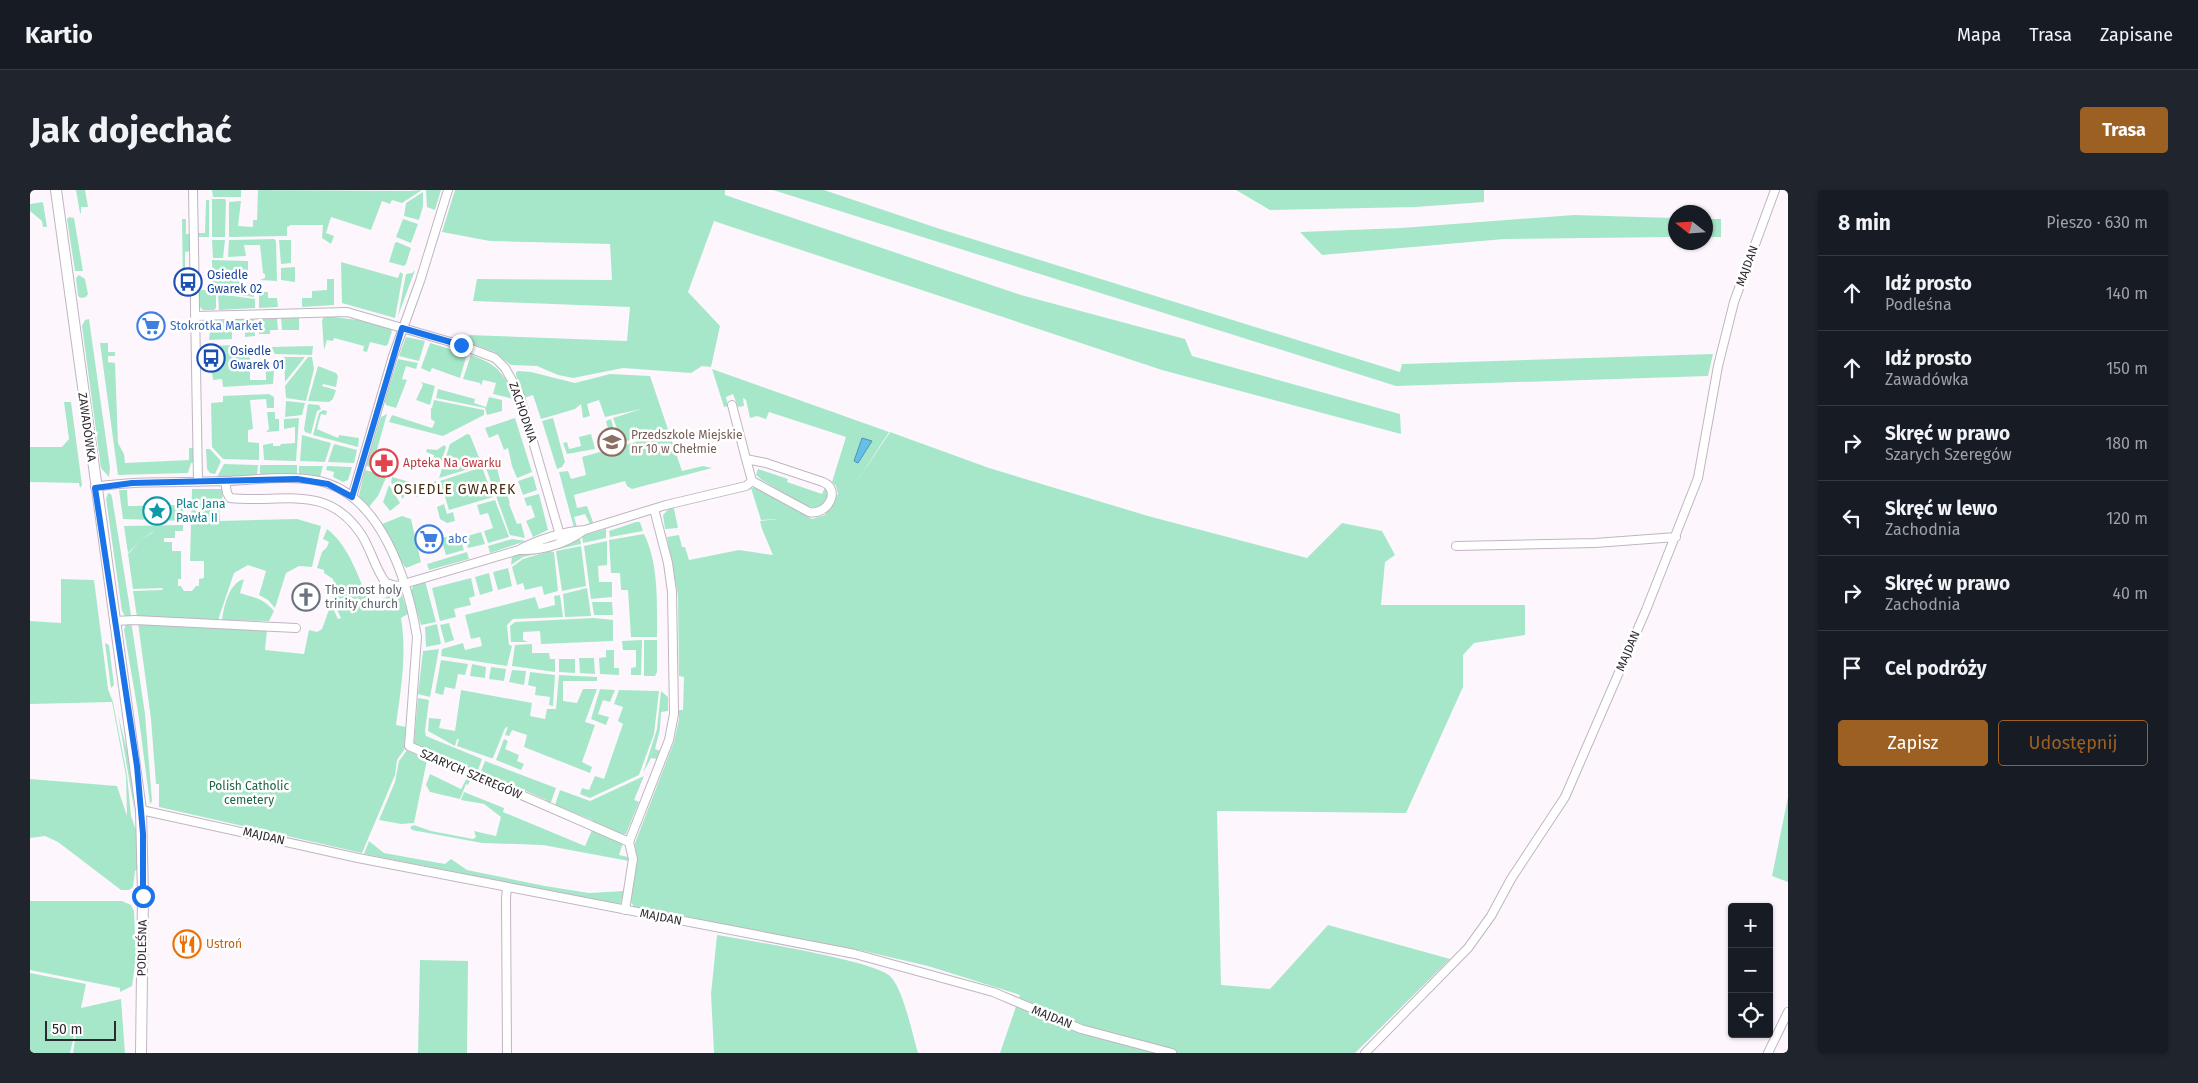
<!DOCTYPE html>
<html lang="pl">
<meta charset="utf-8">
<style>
body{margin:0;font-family:"Fira Sans",sans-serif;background:#20242c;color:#f1f3f6}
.controls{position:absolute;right:15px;bottom:15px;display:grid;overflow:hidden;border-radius:5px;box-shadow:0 1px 4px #0004}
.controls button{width:45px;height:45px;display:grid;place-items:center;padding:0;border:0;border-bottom:1px solid #363941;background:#171b24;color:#f1f3f6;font:25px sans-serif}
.compass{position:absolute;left:1638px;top:15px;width:45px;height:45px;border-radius:50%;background:#171b24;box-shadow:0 1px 4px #0004;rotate:287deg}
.scale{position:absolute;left:15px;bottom:12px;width:71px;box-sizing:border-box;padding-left:5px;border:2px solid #2e292e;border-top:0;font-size:14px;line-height:18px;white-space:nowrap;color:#2e292e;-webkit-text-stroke:4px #fff;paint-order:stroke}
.stop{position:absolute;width:15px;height:15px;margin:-11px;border:4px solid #1a73e8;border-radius:50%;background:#fff}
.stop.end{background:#1a73e8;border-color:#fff;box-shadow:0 1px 5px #0008}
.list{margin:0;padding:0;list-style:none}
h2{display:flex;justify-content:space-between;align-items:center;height:65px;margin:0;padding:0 20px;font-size:21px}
h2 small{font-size:16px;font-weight:400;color:#9ea1a6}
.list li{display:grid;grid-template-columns:32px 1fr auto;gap:15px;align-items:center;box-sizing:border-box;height:75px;padding:0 20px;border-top:1px solid #363941}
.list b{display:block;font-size:19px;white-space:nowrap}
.list p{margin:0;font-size:16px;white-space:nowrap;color:#9ea1a6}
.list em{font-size:16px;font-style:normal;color:#9ea1a6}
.actions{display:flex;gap:10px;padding:15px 20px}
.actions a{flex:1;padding:11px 0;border:1px solid #9d6023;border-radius:5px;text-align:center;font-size:18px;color:#9d6023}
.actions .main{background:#9d6023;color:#fff}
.icon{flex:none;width:28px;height:28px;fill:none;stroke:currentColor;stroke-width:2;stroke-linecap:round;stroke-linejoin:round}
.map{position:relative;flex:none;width:1758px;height:863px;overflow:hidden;border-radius:5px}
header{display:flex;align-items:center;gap:30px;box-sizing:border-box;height:70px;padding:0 25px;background:#171b24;border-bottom:1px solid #363941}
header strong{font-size:24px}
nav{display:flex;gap:28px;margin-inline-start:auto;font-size:18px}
.intro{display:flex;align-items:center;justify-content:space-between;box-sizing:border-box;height:120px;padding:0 30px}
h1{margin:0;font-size:35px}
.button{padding:12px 22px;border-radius:5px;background:#9d6023;color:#fff;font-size:18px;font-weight:700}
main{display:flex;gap:30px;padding:0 30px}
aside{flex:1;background:#171b24;border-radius:5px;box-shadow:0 1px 4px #0004}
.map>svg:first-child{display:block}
</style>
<header>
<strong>Kartio</strong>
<nav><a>Mapa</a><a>Trasa</a><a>Zapisane</a></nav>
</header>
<div class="intro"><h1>Jak dojechać</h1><a class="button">Trasa</a></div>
<main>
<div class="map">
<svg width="1758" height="863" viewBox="0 0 1758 863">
<rect width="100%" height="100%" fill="#fdf7fd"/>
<path fill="#a7e7c9" d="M46,0H55L58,17H51V23H50Z
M182,0H211V7H183Z
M228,0L380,1L392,0L372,13L362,10L360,14L352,11L341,40L301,27L296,43L304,46L301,54L292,48L293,35H261L257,37V46L199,47V12L211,11L208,36L223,37V30H227Z
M396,0H411L405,20L397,17Z
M425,0H695V5L991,105L1155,149L1162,166L1370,224L1371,244L1132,180L684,31L658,102L690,136L681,177L672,176L661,183L593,178L543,188L528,185L507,176L481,175L464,162L437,152L439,145L597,151L600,117L443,111L447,89L582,90L580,54L460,51L412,42Z
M743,0H794L907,38L1370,182L1372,174L1683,164L1678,186L1366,196Z
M1206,0H1454V12L1386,17L1240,20Z
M393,2V16L389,30L374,26L376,13Z
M182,9H195L196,11L195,47H182Z
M176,10H179V47H168V43H175Z
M13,12L17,37H13L12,31L0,21V14Z
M1544,25L1645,28V47L1474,49L1292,65L1270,42L1371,38Z
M39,27L44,28L53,81H45L37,29Z
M152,29H156V44H160V61L155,62V90H153V99L155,100H153Z
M373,29L388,34L381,53L366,47Z
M1676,29H1691V47H1676Z
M244,49L246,51L247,91L230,90L235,88V84L233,83L230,55H214L216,66L198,67L199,50Z
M182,50H195L193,68H183Z
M249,50H261V73L251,74Z
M367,52L381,58L376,74L374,76L359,72L365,53Z
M182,70L218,71V87H214V100L224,101V107L188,102L183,97Z
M311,72L368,88L370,82L373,84L365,128L312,113Z
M265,77V92L251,90V78Z
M385,80L368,126L376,84L382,83Z
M49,85L55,89L58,104L56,107L51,108L48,106L46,88Z
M297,89H304V115L272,117V108H282V101L297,100Z
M169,100H182L186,103V118L184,120H173L169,116Z
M232,102H238V108H247L248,117L229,118V104Z
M188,104L225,109V118L189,120Z
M295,126L328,130L360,139L362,141L358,154L356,156L340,152L337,162L333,161L334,156L304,148L303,151L297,150L294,160L292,130Z
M269,127V140H252L251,128Z
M247,128L248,140H240V144H229L228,129Z
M59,129L80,278L79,287L71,278L52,136L55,130Z
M224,129L225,146L215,147V140L202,141V149L179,150L181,131Z
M376,147L395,151L389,171L369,166Z
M70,153H78V162H85V166H78V172L85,173L88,253L94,264L95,273L159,270V258H163L164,273H161L158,283L88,285Z
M400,153L437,164L430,188L402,178L400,182L391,178Z
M202,155V161L220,160V190H236V181H244L243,194L193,197L192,189L183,190L181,174L183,173L182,166H180L179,156Z
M283,156L282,165L245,164L241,157Z
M441,165C467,174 475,183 484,209L463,204L466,193L453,190L451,196L450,193L433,189Z
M254,167H275L255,192Z
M278,167H282L284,179L276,211L256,208L255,196Z
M368,169L388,173L386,179L376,176L372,189L377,190L366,218L356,215L355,211Z
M288,176L306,183L308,186L306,197L293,194L292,196L306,200L303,209L299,212L278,211Z
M682,179L859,242L826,293L860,242L959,278L1118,326L1277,368L1312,333L1352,341L1365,365L1355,372L1351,415H1495V445L1444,453L1433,465V497L1376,623L1187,621L1191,795L1240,799L1298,735L1420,769L1325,863H970L990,805L898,776L829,760L791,758L604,717L601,712L606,673L605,653L644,552L649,529V520H653L654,487L649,486L648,405L637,347L649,345L652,357H655L659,370L709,360L743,365L732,339L730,331L748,329L731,330L721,298H728L782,329L795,325L808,304L806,296L802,292L816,247L739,222L736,229L727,226L720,228L716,210L713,208L714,216L708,217L703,204L696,207L698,216L694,217Z
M489,181L501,182L545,193L580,184L620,186L652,281L673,276L682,278L602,299L597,296L595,291L544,305L547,318L557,316L563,332L560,334L555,324L544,327L547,337L544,338L529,282L538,281L541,289L556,285L552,267L620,248L619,246L592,252L583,228L611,219L575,227L569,210L557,214L560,226L553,228L551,214L545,219L511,229L503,205L494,208L486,185V182Z
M391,192L405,196L400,215L386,210L393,195Z
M408,199L445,209L444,213L456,217L459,207L472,210V221L457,225L455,218L406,208Z
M239,204L244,207V218H237L236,209L220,210L223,239L218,240V252L229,253V270L193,269L182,257L181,213L193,212V206Z
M404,210L454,220V225L413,246L359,232L362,225L402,238L405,232L401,229V220L400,219L402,218Z
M256,211L275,213L272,225L255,227Z
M34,212H41L52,295L50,298L49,293L0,292V257H32L39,249Z
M278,214L289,215L291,219L287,221L281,244L275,242L274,239Z
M293,220L297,221L296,225L291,224L287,239L308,248L309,245L329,248L328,257L283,245L289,223Z
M237,222H245V229H249V241L236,242L239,239Z
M357,224L343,274L341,277L336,276L351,227Z
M269,228L266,271L234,270L233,255L243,253V256H250L251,254L265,253V237L254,239V229Z
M485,228L502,282L487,288L482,276L478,258L474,260L468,244L459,248L455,238Z
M523,228L535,272L532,277L527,279L512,231Z
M581,229L588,254L573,258L571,250L580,247L576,231Z
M437,244L440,245L452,275L409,288L420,254Z
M561,244L565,259L537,264L533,253L537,252L539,259L551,256L549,247Z
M272,245L301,253L295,272L270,271Z
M304,254L327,260L324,273L298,272Z
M414,255L416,257L411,273L403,271L404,265L396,262L397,259L407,260Z
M176,259H180L191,271L185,284L180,283L177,279Z
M194,274L228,275L227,285L187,287Z
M466,274L471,294H473L480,313L479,314L487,334L491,333L495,348L480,345L456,278Z
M230,275H267V284L230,286Z
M269,276H293L290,287L269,285Z
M297,276L322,277L318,290L313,292L303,287L304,282L296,280Z
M452,277L463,307L419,320L410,291Z
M728,279L758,289L757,292L792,304L795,297L798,300V306L789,318L775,316L732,290L726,285Z
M335,280L354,285L356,288L348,306L339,317L330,309L329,305Z
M503,286L507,300L493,305L488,291Z
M362,287L380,292L373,309L361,292Z
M406,291L409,299L386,307L383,298L384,294L397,295Z
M359,295L370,313L360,321L353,312Z
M162,299H192L193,314H189L190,331L267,329L291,336L282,377L269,376L256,383L245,418L238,410L229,405L236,381L218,375L204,383L188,430L107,427L103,401L132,400L133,398L103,399L98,364L112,349L122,343L124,341L112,349L98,363L94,336L153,335V341H145V348H134V352H142V361H151V389H148V396H151L154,401H162L166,396H169V389L174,388V371H160Z
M89,300H97L98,316L153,315L154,331L93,329Z
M78,303L81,304L82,307L101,425L99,426H95L92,421L76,309Z
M509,304L518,340L503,347L496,331L505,327L501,315L497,316L494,308Z
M465,310L479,347L458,353L454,341L463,338L458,323L450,325L447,315Z
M414,314L417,324L423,322L425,331L417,333L410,329L407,317Z
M643,314L648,338L635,339L633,325Z
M372,326L381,329L391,372L376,378L368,367L352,334Z
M606,332H610L613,341L580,347L579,341Z
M297,339C320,357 328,387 340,414L357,407L359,402L368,400L372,405L378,424L371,428C377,464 371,499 366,535L376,537L374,560L367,570L365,585L332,663L129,617V594H126L121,529L108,433L237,440L235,460L274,464L279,440L287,442L292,439L301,414L308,429L311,428L302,409L305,399L303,389L294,383V380L287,378L292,362L297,357L299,352L293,349Z
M576,339V348L553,353L552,346Z
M451,342L455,354L438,358L434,347Z
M614,344C629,374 627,414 627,447H601L598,400H591L590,383H581L579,350Z
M420,345L422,351L430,348L434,360L416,365L411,349Z
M550,348L551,354L493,367L481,375L482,366L490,363L508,362Z
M482,349L496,351L460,363L458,356Z
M577,351V375L568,376L569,392H582V407L561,409L554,356Z
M551,356L556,396L532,401L526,361Z
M520,361L524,362L528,401L514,405L512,396L495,400L493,393L487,395L482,377L493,369Z
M437,362L439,369L399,380L397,374Z
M478,378L482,396L468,400L463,382Z
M459,383L463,401L450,405L445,387Z
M441,388L445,406L439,408L441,415L424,419L426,427L410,431L402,398Z
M31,389L64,390L78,499L83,512L97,585L101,626L108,646L107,680L105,681L103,697L99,700H91L28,652L15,646L0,648V589L87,596L97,626L96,586L82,512L0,514V431L31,433Z
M214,389L210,403C225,408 233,408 244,421L239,431L192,430C194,416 199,393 214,389Z
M395,391L406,432L391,435L381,401L384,394Z
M557,398L561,426L535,427L533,404Z
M530,405L533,427L483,429L477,435L479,455L482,456L477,476L411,466L412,459L433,453L435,460L452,456L450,447L441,449L435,425L505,407L509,419L525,415L524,406Z
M562,412H582L583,425H564Z
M563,428L583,430V451L511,454L510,441L493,442V450L498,452H481L480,436L485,432Z
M419,433L424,450L415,453L410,435Z
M96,434H101L102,437L115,524L122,611L120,614L108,522L94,440Z
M407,434L411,454L396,457L395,437Z
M612,450L611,485H601V478L606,477V460H593L592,451Z
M614,450H627V482L625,486H614Z
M75,453L79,455L84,495L81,498Z
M502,454V463H519L520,469H525V482L482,476L485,455Z
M409,459L400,507L388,504L393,461Z
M576,460H584V478H589V485L570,484L569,468L576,467Z
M549,468H564L565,484L550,483Z
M529,469H545V483L529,482Z
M411,470L438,474L435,485L428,484L425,499L415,497L413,505L405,503Z
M442,474L456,477L455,488L440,486Z
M461,477L476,479L474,491L459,489Z
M482,480L496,481L494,495L479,492Z
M500,482L525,485L523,516L519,515L520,507L505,505L506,497L498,495Z
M529,485L567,487V491H533V511L547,513L553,499H567L555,532L565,535L552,572L562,577L560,583L494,557L497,545L482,540L479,546L475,545L478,537L475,538L463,568H461L427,556L429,549H427L425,556L398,541L399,528L411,529L409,538L425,541L431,500L502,513L500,526L515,529L517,519H526Z
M570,499L585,500L580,512L573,510L568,524L579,527L576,535L561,529Z
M589,500L629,501L624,544L609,585L560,608L550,604L552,598L559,600L565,586L574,589L593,534L588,531L593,517L584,514Z
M631,501L638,507V521L631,522L630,539L625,559L630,561L627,569L621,568L613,583L627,539Z
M388,508L399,510L395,541L396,546L452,569L447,583L440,580L437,575L405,562L399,563L385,556L384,552Z
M88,524L100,573L105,624Z
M474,549L478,551L475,559L489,565L487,571L494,574L491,580L466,570Z
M377,560L397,570L384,633L371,634L349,630L365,592L369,571Z
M455,571L526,598L520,615L516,610L496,601L493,604L450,584Z
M400,584L431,599L438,586L441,588L438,595L436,594L430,609L400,602L396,595Z
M614,586L604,610L609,612L596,644L590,645L564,635L562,630L525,615L530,600L560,611Z
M434,602L474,618L473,622L555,656L562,640L593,653L589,665L598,667L599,671L513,655L452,653L382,640L380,637L384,635L401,641L443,649L446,647L444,641L466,646L471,627L454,614L431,610Z
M1758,607V692L1742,686Z
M339,651L354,663L415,674L421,669L437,680L515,696L559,703L594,701L590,715L334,664Z
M0,711H92L101,715L104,721L106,768L102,796L90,802V798L0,780Z
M687,745C715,750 848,771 861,787C874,802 882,843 888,863H684L681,804Z
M390,770L438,771L437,863H388Z
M0,783L56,794L51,818L91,809L95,863H43L48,830L40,863H0Z"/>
<path fill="#65bfe9" stroke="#5492b1" d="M832,248L842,251L828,273L824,271Z"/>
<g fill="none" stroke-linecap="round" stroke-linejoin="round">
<g stroke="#c1b4c3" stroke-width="10">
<path id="street" d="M163,0L168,292
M165,126L317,122L431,155L465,168L475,178L489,203L532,352
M702,215L716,269
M195,291L197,303L200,308C251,314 296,292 331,344C341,359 345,379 356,393L367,396L489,360C506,350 536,341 555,340L636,315L716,296L722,291L716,269L736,273L793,292C812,300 797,326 779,322L722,291
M65,297C108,290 151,293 194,291C225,290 259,285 289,291C352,305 378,392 387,447L379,556L599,652
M322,307L363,166L390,91L418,0
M1426,356L1565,353L1646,347
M489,360C511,361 535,354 553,341
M84,431L105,430L266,438
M111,620L328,668L825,764L963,802L1051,839L1142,863
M595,720L603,669L599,652L639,550L644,524L642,402L638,373L624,319
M477,863L476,709L477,697
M1335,863L1438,758L1461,726L1481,689L1535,607L1616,420L1668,288L1688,176L1704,112L1745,0
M1738,863L1758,822"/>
</g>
<g stroke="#c1b4c3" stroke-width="12">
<path id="secondary" d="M26,0L111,620L113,706L111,863"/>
</g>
<use href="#street" stroke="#fff" stroke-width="8"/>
<use href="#secondary" stroke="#fff" stroke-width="10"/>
</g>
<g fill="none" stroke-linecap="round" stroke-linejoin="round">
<path stroke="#1a73e8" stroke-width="6" d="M113,706V644L107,576L65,298L102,293L267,289L298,294L322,307L372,138L431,155"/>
</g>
<defs>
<g id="bus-ring" transform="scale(1.4375)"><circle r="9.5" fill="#fff" stroke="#1a4fb4" stroke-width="1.5"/><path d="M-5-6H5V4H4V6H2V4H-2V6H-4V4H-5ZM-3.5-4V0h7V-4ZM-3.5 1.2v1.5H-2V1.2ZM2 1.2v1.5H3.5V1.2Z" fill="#1a4fb4"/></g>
<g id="supermarket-ring" transform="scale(1.4375)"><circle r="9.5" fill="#fff" stroke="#3f7fe0" stroke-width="1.5"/><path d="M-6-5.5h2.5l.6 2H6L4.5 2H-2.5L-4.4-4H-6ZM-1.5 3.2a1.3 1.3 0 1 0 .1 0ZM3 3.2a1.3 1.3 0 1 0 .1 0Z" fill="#3f7fe0"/></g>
<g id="school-ring" transform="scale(1.4375)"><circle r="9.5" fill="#fff" stroke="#8d6e63" stroke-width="1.5"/><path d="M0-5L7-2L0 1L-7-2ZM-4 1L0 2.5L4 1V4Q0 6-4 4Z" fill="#8d6e63"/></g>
<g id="pharmacy-ring" transform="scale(1.4375)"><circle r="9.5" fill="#fff" stroke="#e0444e" stroke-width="1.5"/><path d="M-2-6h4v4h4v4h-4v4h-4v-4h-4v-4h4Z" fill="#e0444e"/></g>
<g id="sight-ring" transform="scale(1.4375)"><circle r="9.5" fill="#fff" stroke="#0f9aa8" stroke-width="1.5"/><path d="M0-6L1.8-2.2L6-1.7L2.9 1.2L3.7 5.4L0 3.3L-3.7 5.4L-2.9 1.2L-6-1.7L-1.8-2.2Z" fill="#0f9aa8"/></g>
<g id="church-ring" transform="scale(1.4375)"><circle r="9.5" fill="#fff" stroke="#6b7280" stroke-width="1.5"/><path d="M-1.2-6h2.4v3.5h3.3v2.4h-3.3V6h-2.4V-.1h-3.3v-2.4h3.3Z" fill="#6b7280"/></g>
<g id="restaurant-ring" transform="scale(1.4375)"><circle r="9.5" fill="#fff" stroke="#e8710a" stroke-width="1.5"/><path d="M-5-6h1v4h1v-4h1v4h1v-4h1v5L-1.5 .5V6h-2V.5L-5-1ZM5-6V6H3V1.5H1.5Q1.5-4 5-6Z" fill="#e8710a"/></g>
</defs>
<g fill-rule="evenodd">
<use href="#bus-ring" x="158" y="92"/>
<use href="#supermarket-ring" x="121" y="136"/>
<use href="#bus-ring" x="181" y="168"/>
<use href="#school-ring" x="582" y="252"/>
<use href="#pharmacy-ring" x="354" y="273"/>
<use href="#sight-ring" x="127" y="321"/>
<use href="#supermarket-ring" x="399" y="349"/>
<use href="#church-ring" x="276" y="407"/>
<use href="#restaurant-ring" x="157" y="754"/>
</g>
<g text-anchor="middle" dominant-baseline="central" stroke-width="5" stroke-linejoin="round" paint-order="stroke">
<g font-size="12" fill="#2e292e" stroke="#fff">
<text transform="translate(1717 76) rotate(-70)">MAJDAN</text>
<text transform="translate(493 222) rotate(71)">ZACHODNIA</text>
<text transform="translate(57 237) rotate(82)">ZAWADÓWKA</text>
<text transform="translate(1598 461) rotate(-67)">MAJDAN</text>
<text transform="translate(441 584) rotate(23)">SZARYCH SZEREGÓW</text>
<text transform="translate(234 646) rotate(13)">MAJDAN</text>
<text transform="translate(631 727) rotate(11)">MAJDAN</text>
<text transform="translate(112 758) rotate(-89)">PODLEŚNA</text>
<text transform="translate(1022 827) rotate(22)">MAJDAN</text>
</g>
<g font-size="12" fill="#164399" stroke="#fff" text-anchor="start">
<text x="177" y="85">Osiedle<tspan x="177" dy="14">Gwarek 02</tspan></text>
<text x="200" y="161">Osiedle<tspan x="200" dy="14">Gwarek 01</tspan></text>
</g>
<g font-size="12" fill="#366cbe" stroke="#fff" text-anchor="start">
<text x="140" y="136">Stokrotka Market</text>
<text x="418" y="349">abc</text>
</g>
<g font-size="12" fill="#785e54" stroke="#fff" text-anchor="start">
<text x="601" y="245">Przedszkole Miejskie<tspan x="601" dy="14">nr 10 w Chełmie</tspan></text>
</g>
<g font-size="12" fill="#be3a42" stroke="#fff" text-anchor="start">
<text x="373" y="273">Apteka Na Gwarku</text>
</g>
<g font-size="12" fill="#0d838f" stroke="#fff" text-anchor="start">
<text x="146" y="314">Plac Jana<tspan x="146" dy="14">Pawła II</tspan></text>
</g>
<g font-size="12" fill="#5b616d" stroke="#fff" text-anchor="start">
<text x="295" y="400">The most holy<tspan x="295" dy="14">trinity church</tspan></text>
</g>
<g font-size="12" fill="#21664b" stroke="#fff">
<text x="219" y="596">Polish Catholic<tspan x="219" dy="14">cemetery</tspan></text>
</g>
<g font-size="12" fill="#c56008" stroke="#fff" text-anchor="start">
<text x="176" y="754">Ustroń</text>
</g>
<g font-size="14" letter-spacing="1" fill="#482b0e" stroke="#fff">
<text x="425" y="299">OSIEDLE GWAREK</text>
</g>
</g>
</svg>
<div class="controls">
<button>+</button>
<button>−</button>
<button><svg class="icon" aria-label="locate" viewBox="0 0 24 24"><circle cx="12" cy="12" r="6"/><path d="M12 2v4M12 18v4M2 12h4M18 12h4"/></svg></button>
</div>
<svg class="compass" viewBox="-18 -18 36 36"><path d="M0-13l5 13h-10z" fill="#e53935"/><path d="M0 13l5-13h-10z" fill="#9ea1a6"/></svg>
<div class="scale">50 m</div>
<div class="stop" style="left:113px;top:706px"></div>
<div class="stop end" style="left:431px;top:155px"></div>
</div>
<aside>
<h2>8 min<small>Pieszo · 630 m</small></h2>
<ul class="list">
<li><svg class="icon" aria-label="ahead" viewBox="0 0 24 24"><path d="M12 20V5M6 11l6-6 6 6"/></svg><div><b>Idź prosto</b><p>Podleśna</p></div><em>140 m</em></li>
<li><svg class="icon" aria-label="ahead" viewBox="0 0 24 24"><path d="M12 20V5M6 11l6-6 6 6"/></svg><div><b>Idź prosto</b><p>Zawadówka</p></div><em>150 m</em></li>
<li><svg class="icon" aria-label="right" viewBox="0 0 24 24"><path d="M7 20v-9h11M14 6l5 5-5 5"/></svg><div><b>Skręć w prawo</b><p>Szarych Szeregów</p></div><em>180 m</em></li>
<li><svg class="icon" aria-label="left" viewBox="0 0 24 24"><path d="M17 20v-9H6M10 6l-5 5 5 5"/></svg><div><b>Skręć w lewo</b><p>Zachodnia</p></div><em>120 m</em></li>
<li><svg class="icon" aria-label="right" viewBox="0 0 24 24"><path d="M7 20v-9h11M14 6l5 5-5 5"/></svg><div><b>Skręć w prawo</b><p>Zachodnia</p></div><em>40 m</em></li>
<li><svg class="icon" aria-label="arrive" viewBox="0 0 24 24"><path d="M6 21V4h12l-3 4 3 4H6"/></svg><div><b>Cel podróży</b></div></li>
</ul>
<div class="actions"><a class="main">Zapisz</a><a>Udostępnij</a></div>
</aside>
</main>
